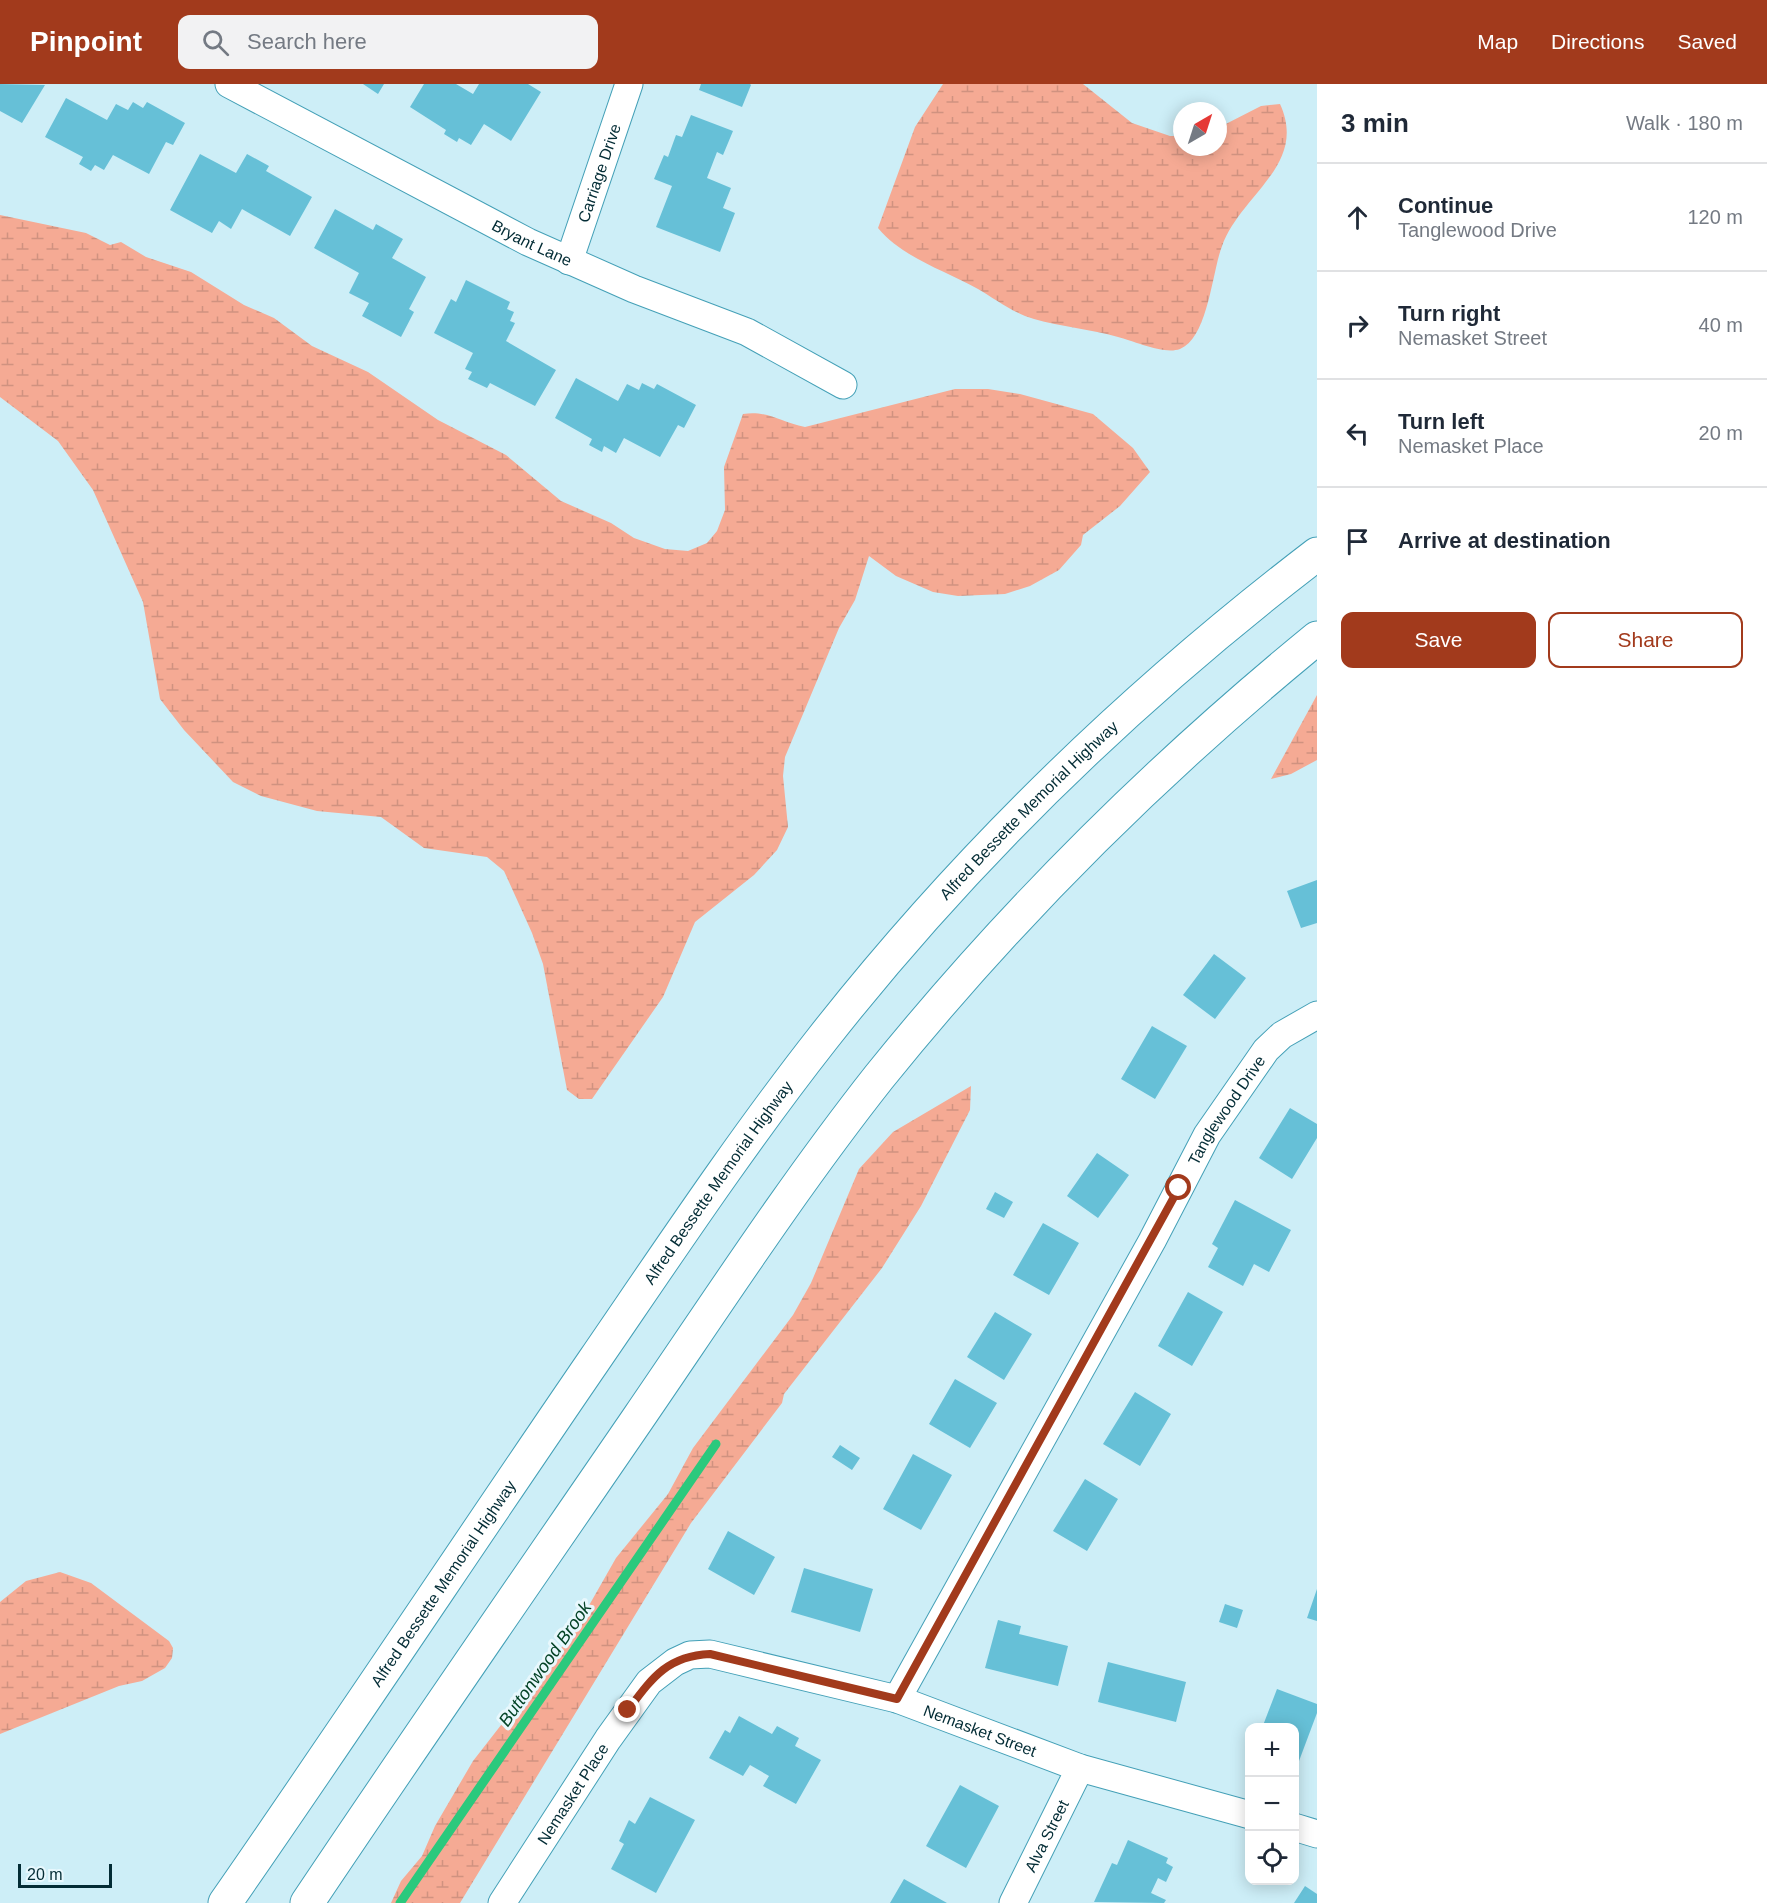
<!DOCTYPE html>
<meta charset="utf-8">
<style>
body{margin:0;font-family:Arial,sans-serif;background:#f2f2f3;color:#1f2937}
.controls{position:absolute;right:18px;bottom:18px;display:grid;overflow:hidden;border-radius:12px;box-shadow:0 3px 15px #0003}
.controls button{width:54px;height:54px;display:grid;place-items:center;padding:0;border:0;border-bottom:2px solid #e0e1e3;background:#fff;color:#1f2937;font:30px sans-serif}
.compass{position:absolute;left:1173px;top:18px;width:54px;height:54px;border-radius:50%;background:#fff;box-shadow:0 3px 15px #0003;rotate:39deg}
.scale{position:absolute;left:18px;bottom:15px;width:94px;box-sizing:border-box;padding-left:6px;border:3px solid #032c35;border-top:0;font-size:16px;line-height:21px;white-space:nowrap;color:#032c35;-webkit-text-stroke:4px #e8f8fd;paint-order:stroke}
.stop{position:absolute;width:18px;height:18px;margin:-14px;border:4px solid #a23a1c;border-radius:50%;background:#fff}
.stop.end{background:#a23a1c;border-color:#fff;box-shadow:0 2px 6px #0008}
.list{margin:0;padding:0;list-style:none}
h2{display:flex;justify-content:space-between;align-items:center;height:78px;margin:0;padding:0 24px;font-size:26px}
h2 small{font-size:20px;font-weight:400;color:#747a83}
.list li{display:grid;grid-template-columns:39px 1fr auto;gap:18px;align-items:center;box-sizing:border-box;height:108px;padding:0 24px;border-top:2px solid #e0e1e3}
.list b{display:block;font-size:22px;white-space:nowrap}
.list p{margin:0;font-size:20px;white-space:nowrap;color:#747a83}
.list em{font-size:20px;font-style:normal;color:#747a83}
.actions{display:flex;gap:12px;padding:18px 24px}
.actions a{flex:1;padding:14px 0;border:2px solid #a23a1c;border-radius:12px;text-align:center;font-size:21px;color:#a23a1c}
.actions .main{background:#a23a1c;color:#fff}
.icon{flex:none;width:33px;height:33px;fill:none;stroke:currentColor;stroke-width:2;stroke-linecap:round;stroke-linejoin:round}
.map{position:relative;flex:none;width:1317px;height:1819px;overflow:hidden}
header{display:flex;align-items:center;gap:36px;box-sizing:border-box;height:84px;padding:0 30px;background:#a23a1c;color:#fff}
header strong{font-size:28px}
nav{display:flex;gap:33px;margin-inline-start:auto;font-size:21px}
.search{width:420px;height:54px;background:#f2f2f3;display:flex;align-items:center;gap:15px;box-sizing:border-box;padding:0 21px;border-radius:12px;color:#747a83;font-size:22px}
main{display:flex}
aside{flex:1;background:#fff}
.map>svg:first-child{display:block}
</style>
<header>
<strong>Pinpoint</strong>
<div class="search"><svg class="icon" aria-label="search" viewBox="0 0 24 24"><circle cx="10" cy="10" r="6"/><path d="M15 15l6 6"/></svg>Search here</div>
<nav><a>Map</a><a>Directions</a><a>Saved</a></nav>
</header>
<main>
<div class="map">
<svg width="1317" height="1819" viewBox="0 0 1317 1819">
<defs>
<pattern id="wetland-marsh" width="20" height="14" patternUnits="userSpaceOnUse" patternTransform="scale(1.5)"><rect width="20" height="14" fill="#f5aa94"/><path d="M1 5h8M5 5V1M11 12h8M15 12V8" fill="none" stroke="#d09280"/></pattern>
</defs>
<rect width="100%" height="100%" fill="#cdeef7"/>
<path fill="url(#wetland-marsh)" d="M943,0H1083L1132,39L1170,52H1182V63H1218V44L1261,22L1280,20C1308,81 1241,110 1222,162C1212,188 1208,254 1180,265C1164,271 1134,257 1118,253C1091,245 1061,243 1034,235C1015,230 995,215 978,205C944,186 903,174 878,144L915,43Z
M0,131L86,149L110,161L121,158L146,173L191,188L244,221L274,234L312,262L368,288L438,336L506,371L561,417L611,439L634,454L665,465L688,467L707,459L717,447L725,426L724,383L743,330C767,326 780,338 805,343L955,305H988L1020,310L1093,330L1133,364L1150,388L1120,422L1083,451L1081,461L1059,486L1030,502L1005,510L958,512L933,508L896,492L869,472L855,516L839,544L785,673L783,692L788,743L777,766L754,791L695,838L663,913L592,1015H579L567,1006L543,880L532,849L504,787L487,773L424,764L381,733L317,727L261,712L233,698L184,646L160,615L143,518L93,406L58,357L0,313Z
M1317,611V676L1291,690L1271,695Z
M971,1002L970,1026L921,1122L882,1184L784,1310L782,1319L691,1439L460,1819H391L401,1797L422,1772L435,1742L473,1677L575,1546L616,1474L668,1410L693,1364L793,1231L811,1199L859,1085L893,1048Z
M60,1488L91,1499L169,1557L173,1564L172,1574L165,1584L142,1597L119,1602L0,1650V1518L26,1497Z"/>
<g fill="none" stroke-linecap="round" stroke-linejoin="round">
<path stroke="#2bc97d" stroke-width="9" d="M400,1819L716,1360"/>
</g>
<path fill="#66c0d7" d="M0,0L45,1L22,39L0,27Z
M363,0H384L378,10Z
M424,0H456L473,10L479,0H528L541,8L511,57L484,40L471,61L459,54L457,58L444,50L446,46L410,23Z
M701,0H750L751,1L742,23L699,6Z
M66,14L107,36L116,20L128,26L133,18L143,24L147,18L185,39L173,61L166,58L149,90L113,71L104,86L95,81L91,87L79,80L83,73L45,53Z
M691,31L733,47L723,71L717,68L707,94L731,104L723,124L735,129L720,168L656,143L672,102L654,95L664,71L668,73L676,51L682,53Z
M200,70L236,89L247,70L269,82L266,87L312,113L290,152L242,125L231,145L219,137L212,149L170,126Z
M335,125L373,146L376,140L403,155L392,174L426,193L409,225L414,228L401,253L362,232L369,219L349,209L359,189L314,164Z
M466,196L510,218L507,225L514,228L510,237L515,239L506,257L556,286L535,322L490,299L487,304L468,295L472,288L465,285L473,269L434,249L451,215L456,218Z
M576,294L618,317L627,300L639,306L642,299L654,305L657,300L696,321L684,344L678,341L660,373L624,354L616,369L604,362L602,368L589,361L592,355L555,334Z
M1317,796V839L1301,844L1287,807Z
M1214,870L1246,894L1215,935L1183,911Z
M1152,942L1187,962L1155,1015L1121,995Z
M1290,1024L1317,1040V1054L1292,1095L1259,1074Z
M1097,1069L1129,1091L1098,1134L1067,1112Z
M995,1108L1013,1118L1004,1134L986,1125Z
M1235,1116L1291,1146L1269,1188L1254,1180L1243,1202L1208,1183L1218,1164L1212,1160Z
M1043,1139L1079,1159L1049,1211L1013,1191Z
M1188,1208L1223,1228L1192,1282L1158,1262Z
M995,1228L1032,1250L1004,1296L967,1273Z
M955,1295L997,1319L970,1364L929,1340Z
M1135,1308L1171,1330L1140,1382L1103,1360Z
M840,1361L860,1374L852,1386L832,1373Z
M913,1370L952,1391L921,1446L883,1425Z
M1085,1395L1118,1415L1087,1467L1053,1447Z
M728,1447L775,1473L754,1511L708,1485Z
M804,1484L873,1505L860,1548L791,1528Z
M1317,1505V1537L1307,1534Z
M1225,1520L1243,1526L1237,1544L1219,1538Z
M998,1536L1021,1542L1019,1550L1068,1562L1058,1602L985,1584Z
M1108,1578L1186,1598L1176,1638L1098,1618Z
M1277,1605L1317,1620V1629L1299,1677L1294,1675V1644H1262Z
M739,1632L772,1650L777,1642L799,1654L795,1662L821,1676L796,1720L763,1702L769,1692L750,1681L743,1692L709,1674L725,1646L730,1649Z
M960,1701L999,1722L966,1784L926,1762Z
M650,1713L695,1736L656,1809L611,1785L624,1760L619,1757L629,1736L635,1740Z
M1128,1756L1168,1774L1166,1779L1173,1783L1166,1798L1158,1794L1151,1809L1166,1816L1164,1819L1094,1818L1112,1779L1117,1781Z
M904,1795L947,1819H890Z
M1305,1802L1317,1810V1819H1294Z"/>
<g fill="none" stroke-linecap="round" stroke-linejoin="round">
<g stroke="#44a0b7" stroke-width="29">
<g id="street">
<path id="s1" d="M229,0L528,158L634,205L747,248L843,301"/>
<path id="s2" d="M569,177L629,0"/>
<path id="s3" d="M897,1615L1152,1157L1207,1051L1266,966L1282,951L1317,931"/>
<path d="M1294,1743L1317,1750"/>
<path id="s4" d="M502,1819L608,1655L649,1598L675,1578L690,1571L710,1570L897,1615L1080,1684L1250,1731"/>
<path id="s5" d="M1013,1819L1080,1684"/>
</g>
</g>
<g stroke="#44a0b7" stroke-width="35">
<g id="highway">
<path id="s6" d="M225,1819C350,1639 471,1456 595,1275C669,1167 742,1057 823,954C966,772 1134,610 1317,470"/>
<path d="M307,1819C416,1656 528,1495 639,1333C717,1219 793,1102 879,993C1008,833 1158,684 1317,554"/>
</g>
</g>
<use href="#street" stroke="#fff" stroke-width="27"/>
<use href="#highway" stroke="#fff" stroke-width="33"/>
</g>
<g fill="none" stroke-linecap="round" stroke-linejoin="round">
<path stroke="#a23a1c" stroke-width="8" d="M628,1626C652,1594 667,1572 710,1570L897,1615L1179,1104"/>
</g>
<g text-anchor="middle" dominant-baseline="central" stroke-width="6" stroke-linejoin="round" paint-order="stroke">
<g font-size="16" fill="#032c35" stroke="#e8f8fd">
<text stroke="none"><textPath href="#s2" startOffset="93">Carriage Drive</textPath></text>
<text stroke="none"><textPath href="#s1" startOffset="342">Bryant Lane</textPath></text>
<text stroke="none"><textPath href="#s6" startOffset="1359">Alfred Bessette Memorial Highway</textPath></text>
<text stroke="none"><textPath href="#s3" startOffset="675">Tanglewood Drive</textPath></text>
<text stroke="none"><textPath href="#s6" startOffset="873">Alfred Bessette Memorial Highway</textPath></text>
<text stroke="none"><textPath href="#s6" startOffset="387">Alfred Bessette Memorial Highway</textPath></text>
<text stroke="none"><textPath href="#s4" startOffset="616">Nemasket Street</textPath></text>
<text stroke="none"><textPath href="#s4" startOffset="130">Nemasket Place</textPath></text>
<text stroke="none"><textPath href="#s5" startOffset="75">Alva Street</textPath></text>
</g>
<g font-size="18" font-style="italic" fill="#044326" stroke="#e8f8fd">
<text transform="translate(545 1580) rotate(-55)">Buttonwood Brook</text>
</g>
</g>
</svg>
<div class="controls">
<button>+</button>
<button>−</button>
<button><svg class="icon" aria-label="locate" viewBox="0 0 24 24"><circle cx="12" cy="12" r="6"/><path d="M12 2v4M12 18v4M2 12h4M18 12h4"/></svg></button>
</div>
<svg class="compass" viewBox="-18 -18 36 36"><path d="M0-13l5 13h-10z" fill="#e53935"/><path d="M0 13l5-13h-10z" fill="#747a83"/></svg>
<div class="scale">20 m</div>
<div class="stop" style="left:1179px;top:1104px"></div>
<div class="stop end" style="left:628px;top:1626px"></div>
</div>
<aside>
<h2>3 min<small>Walk · 180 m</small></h2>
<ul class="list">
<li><svg class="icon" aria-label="ahead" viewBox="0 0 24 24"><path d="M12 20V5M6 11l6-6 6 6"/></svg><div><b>Continue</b><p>Tanglewood Drive</p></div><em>120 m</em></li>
<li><svg class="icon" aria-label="right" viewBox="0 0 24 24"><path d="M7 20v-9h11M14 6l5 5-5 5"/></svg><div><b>Turn right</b><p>Nemasket Street</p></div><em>40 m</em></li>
<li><svg class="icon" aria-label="left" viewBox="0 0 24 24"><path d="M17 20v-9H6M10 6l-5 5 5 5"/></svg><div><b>Turn left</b><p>Nemasket Place</p></div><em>20 m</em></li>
<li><svg class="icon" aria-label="arrive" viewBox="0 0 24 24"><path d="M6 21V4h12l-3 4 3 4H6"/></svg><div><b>Arrive at destination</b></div></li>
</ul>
<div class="actions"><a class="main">Save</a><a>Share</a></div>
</aside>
</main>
